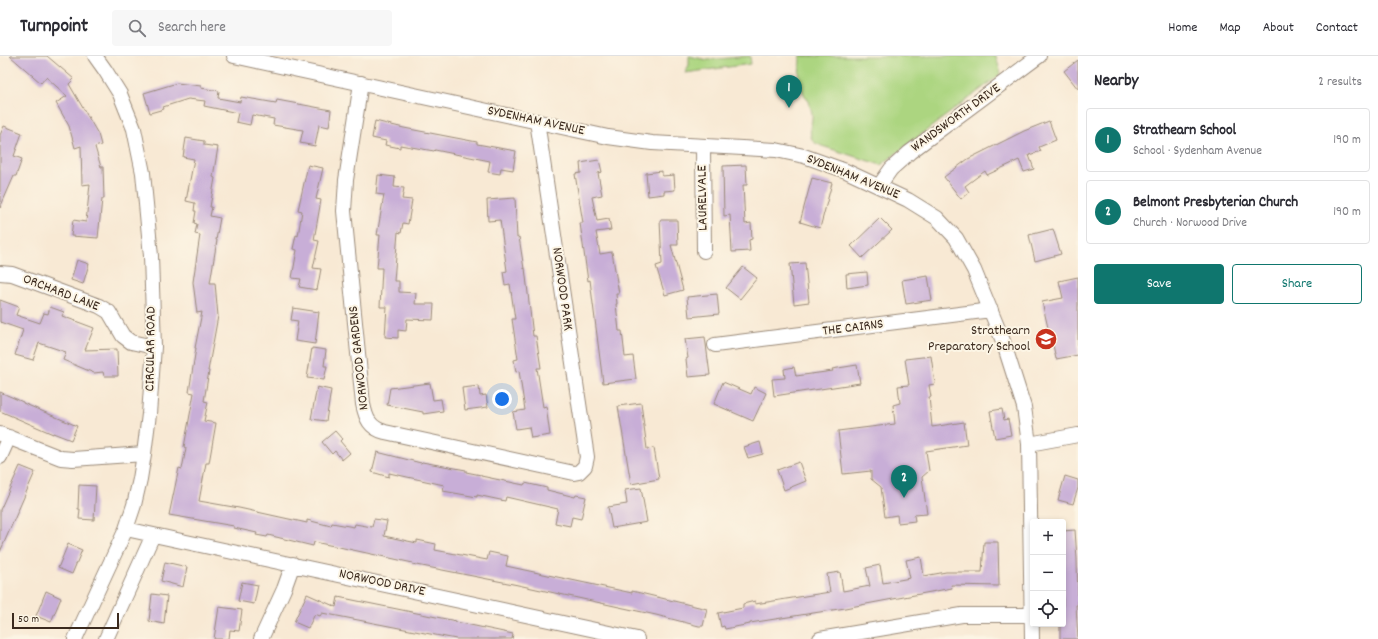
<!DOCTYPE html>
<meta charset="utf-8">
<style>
body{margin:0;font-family:Dekko,sans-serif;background:#f7f7f7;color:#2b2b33}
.controls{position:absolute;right:12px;bottom:12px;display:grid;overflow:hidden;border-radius:4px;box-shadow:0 2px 6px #0003}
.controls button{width:36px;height:36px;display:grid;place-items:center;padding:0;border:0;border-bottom:1px solid #e1e1e2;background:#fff;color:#2b2b33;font:20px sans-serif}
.scale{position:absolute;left:12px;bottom:10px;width:107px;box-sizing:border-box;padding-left:4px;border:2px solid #3b2a1e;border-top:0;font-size:11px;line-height:14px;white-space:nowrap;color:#3b2a1e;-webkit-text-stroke:3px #fcf5e5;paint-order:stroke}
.you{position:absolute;left:502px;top:343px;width:14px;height:14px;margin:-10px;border:3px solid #fff;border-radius:50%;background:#1a73e8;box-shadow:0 0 0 6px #1a73e833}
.badge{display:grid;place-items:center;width:26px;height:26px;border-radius:50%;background:#0f766e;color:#fff;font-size:13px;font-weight:700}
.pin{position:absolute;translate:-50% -33px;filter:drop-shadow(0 1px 2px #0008)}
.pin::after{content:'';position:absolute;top:21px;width:14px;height:12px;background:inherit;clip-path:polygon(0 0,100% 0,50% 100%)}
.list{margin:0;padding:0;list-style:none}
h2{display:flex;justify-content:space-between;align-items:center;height:52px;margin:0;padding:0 16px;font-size:17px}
h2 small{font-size:13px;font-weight:400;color:#7c7c81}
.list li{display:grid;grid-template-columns:26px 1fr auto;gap:12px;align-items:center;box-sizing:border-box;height:64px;margin:0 8px 8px;padding:0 8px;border:1px solid #e1e1e2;border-radius:4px}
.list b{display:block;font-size:15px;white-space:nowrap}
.list p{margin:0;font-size:13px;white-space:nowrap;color:#7c7c81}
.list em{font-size:13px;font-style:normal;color:#7c7c81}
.actions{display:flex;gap:8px;padding:12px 16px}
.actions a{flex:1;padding:9px 0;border:1px solid #0f766e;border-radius:4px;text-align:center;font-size:14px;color:#0f766e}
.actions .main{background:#0f766e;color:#fff}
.icon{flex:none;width:22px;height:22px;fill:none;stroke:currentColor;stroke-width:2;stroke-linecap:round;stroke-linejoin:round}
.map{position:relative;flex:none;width:1078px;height:583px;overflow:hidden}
header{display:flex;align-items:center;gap:24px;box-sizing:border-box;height:56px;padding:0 20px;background:#fff;border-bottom:1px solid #e1e1e2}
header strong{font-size:19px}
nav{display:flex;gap:22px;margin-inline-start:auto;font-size:14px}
.search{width:280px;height:36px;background:#f7f7f7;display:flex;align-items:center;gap:10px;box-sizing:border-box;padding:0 14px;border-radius:4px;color:#7c7c81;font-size:15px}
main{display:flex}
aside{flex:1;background:#fff}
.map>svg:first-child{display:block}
</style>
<header>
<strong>Turnpoint</strong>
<div class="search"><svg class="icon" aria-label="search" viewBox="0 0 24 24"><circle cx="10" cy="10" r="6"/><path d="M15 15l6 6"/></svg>Search here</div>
<nav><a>Home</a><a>Map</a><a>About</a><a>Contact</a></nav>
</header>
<main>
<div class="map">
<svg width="1078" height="583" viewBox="0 0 1078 583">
<rect width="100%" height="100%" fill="#fcf5e5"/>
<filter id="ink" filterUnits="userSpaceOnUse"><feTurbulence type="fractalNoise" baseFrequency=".025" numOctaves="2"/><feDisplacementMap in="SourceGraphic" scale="8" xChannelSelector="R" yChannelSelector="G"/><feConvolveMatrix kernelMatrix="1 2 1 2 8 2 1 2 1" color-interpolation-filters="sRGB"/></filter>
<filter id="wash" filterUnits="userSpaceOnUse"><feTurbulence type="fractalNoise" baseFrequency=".012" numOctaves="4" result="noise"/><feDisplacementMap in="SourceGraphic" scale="16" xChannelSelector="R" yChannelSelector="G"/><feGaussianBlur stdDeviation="0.9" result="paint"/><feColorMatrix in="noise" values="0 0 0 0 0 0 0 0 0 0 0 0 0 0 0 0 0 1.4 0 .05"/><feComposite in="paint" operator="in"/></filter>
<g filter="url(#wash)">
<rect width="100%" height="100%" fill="#f8e9d4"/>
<path fill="#acd580" stroke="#74804f" d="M689,0L707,4L750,0L751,8L685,17L689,9Z
M800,0H996L1001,18L881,109L822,90C818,88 813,87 812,83C808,76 813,65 812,58C811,48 804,40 801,31C798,21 800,11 800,0Z"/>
<g id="blocks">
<path fill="#c8aed7" d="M10,0H47L74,23L69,28L98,78L101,89L95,91L101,111H103L104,143H102L98,182L71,180L73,164L86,166L90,128L82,129L81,90L75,92L69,70L56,47L67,40L46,21L41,27Z
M1078,4V33L1064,15Z
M177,27L201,30V32L219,35L218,42L240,46L241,41L276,47L277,44L331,54L329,71L319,69L315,90L300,87L303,74L273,69L274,63L252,59L250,69L236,66L238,57L204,50L205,45L188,43L163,51L164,53L150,57L144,37Z
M375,65L404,72L477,86V88L516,95L513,114L501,112L500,118L488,116L490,105L435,94L434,95L400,89V92L385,89L386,85L372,82Z
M1049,65L1056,84L1039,91L1041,95L1029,99L1034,113L1024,116L1019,104L987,119L985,115L965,130L969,136L961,143L944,121L968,103L1024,75Z
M4,70L22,77L14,100L22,103L16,120H14L0,152V79Z
M186,82L204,85V89L218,91L213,121L215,122L210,151H212L210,160L220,162L216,184H217L210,227H215L218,260L208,315H209L204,345L208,346L204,365L216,367L209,407H206L199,445L239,452L307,467V464L331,470L332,467L354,471L355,468L372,471L374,463L387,465L384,480L417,487V484L436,488L435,494L487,504L489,496L508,500L506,510L632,537V535L707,553L703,570H699L656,559L518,529L412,508L413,507L339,491L314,486L313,490L268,479L267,481L256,479L257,477L234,472V470L169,459L179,412L182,413L186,392L184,391L194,337L189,336L196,292H195L202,256L197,257L193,226L200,179L195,178L197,168L194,167L196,155H194L195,147L186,145L194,103L183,101Z
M599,104L602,116L598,117L602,139L592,141L597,165L609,163L611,174L596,176L600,198L612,196L619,238H616L617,248H616L619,275H622L625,301L633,300L636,323L603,327L590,224L588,225L580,167H583L575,118L581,117L580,107Z
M308,109L323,112L316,143L321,144L314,184L319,185L313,212L321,213L317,234L299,231L301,223L292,222L297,194L293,193L296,179L298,180L302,155L298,154Z
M746,109L747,129H743L745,168L751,167L752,183L749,184L750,195L732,196L730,159L724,160L723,110Z
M662,115V120L674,119L675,134L664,135V138L648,140L646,117Z
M378,119L395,121L394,131L404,132L402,143L412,144L408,168L403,167L401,177L398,176L394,225H399V236L416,237L415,248H434L433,264L407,263L406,275L398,274V282L385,281L387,251H380L382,212H377L380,179H377L384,139L376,138Z
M812,122L832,127L820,172L800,166Z
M515,142L517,182L519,181L524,213L525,212L533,280H536L541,312H537L543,351L546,350L550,379L531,382L529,371L516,373L513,356L525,354L519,315L516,316L514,304L518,303L512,263H515L510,228L505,229L503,216L507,215L500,164L488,165L487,144Z
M880,162L892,174L862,202L851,190Z
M660,164H677L678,189H671L683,234L665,239L656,210L662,208Z
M1053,173L1061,198L1035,205L1029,179Z
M77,204L89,208L83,228L71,224Z
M805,207L809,246L794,248L790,208Z
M743,211L757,222L740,243L726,232Z
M867,216L868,229L847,232L846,218Z
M928,220L932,244L906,248L902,224Z
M1078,221V299L1056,303L1050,275L1049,276L1042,246L1063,242L1059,225Z
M717,238L719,258L689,261L687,241Z
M0,244L19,251L16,259L40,267L44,257L48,258L50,251L64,256L62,260L94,272L85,294L117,293L118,320H104L103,316L94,317L63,304L66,296L39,287L33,304L15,299L23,274L0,266Z
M293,252L319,256L315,288L295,285L298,265L291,264Z
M705,281L710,319L688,321L686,303L688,302L685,283Z
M312,292L326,294L324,310H327L324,324L307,322Z
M931,300L935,328L929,329L931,341H929L932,371L964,366L967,389L926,395L929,415L922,421L927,458L914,459L915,465L898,467L897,459L885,461L881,431L871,423V415L843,418L838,375L895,368L893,349L900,347L898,330L909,329L905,303Z
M857,309L860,327L774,340L772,323L785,322L784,313L794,311L796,320L833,315L832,313Z
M723,326L751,338L754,331L766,337L753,365L714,348Z
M430,327L433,344L441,343L443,355L423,358V356L387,349L390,332Z
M479,330L480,340L486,339L488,351L465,354L462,332Z
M317,331L331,334L326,365L311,363Z
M0,336L23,346V347L77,370L71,384L53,377V378L0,355Z
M641,347L647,393L654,392L659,423L631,428L618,350Z
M1002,353L1004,364L1008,363L1011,379L995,382L990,355Z
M335,375L342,383L340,385L350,397L342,404L335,395L332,398L322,386Z
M760,386L763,398L748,402L744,391Z
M377,396L421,407L422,406L466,414V416L481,419V420L524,429L525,427L547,432V434L575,441L576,439L586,441L581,463L572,461L570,470L555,467L558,453L506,441L505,445L477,439V441L443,435L444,429L389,417V421L372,416Z
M799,406L806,425L784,434L777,414Z
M20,410L35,416L0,496V454Z
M1065,420L1078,424V432L1073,448L1058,444Z
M79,429L96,430L94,464L79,463L80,453H78Z
M641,432L647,466L612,472L608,451L627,448L625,434Z
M1075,474L1077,503L1078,549H1076L1078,583H1060V568H1063V475Z
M984,486H998L999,530L951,529L952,532L845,552L750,567V568L725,573L724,570L721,571L718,557L743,552V548L755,545V548L830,536L827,518L840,516L843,535L870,530L866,512L880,509L883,527L910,522L906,504L921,501L924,520L946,516H982Z
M68,488L82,494L72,518L58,512Z
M165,506L187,511L183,531L161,525Z
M242,526L258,529L254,548L238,545Z
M46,535L61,542L51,566L36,560Z
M152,538L167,540L164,568L149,565Z
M307,538L336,551L338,541L456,565V566L513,578L512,583H456L322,557L320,560L315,558L308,572L294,566Z
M219,551L242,554L239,575L230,574L229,583H214Z"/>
</g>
</g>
<g filter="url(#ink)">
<use href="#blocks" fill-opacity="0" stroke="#9a8a79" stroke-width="1"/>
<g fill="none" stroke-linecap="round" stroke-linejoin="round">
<g stroke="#9a8a79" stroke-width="16">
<path id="street" d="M234,0L608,81L652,87L776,94L804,100L846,115L908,144L937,162L956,182L974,214L1003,285L1024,351L1029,388L1032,583
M361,27L346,124L344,155L363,348C366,363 370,372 385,376L574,417L579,416L585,410L587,401L537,65
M703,90L704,195
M879,130L891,113L910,96L1039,0
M0,217L12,218L99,250L109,256L123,280L131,286L154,291
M715,289L991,254
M0,378L61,402L73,403L144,398
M1029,388L1078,379
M0,401L9,381
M126,473L637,583
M75,583L126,473L134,449L140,423L144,398L149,358L154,291L151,200L143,117L134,73L120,38L105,14L95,0
M106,583L153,479
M261,583L284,533L293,508
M820,583L962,559H1031"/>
</g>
<use href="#street" stroke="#fff" stroke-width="14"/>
</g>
</g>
<defs>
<g id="school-disc" transform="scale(1.15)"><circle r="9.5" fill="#c8321e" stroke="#fcf5e5"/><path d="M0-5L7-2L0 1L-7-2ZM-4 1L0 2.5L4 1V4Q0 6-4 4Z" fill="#fff"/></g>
</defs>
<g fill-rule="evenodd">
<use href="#school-disc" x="1046" y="283"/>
</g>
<g text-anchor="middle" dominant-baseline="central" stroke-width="4" stroke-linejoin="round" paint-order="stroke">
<g font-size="14" fill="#3b2a1e" stroke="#fcf5e5">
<text transform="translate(956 62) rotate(-36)">WANDSWORTH DRIVE</text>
<text transform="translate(536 65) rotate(12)">SYDENHAM AVENUE</text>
<text transform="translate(853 121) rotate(22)">SYDENHAM AVENUE</text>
<text transform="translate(703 142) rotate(-91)">LAURELVALE</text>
<text transform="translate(562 233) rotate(82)">NORWOOD PARK</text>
<text transform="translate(61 237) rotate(21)">ORCHARD LANE</text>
<text transform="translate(853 272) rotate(-7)">THE CAIRNS</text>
<text transform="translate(151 293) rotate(-89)">CIRCULAR ROAD</text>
<text transform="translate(359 302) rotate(-96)">NORWOOD GARDENS</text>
<text transform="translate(382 527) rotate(12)">NORWOOD DRIVE</text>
</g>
<g font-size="14" fill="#3b2a1e" stroke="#fcf5e5" text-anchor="end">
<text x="1030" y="275">Strathearn<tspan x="1030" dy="16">Preparatory School</tspan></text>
</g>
</g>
</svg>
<div class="controls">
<button>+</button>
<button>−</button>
<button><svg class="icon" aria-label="locate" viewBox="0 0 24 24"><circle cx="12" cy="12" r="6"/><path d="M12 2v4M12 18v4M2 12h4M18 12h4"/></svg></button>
</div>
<div class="scale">50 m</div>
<div class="you"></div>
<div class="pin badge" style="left:789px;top:52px">1</div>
<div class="pin badge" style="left:904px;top:442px">2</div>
</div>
<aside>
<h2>Nearby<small>2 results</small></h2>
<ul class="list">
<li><span class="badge">1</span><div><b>Strathearn School</b><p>School · Sydenham Avenue</p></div><em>190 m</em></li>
<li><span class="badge">2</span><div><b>Belmont Presbyterian Church</b><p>Church · Norwood Drive</p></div><em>190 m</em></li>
</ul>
<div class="actions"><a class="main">Save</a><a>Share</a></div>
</aside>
</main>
